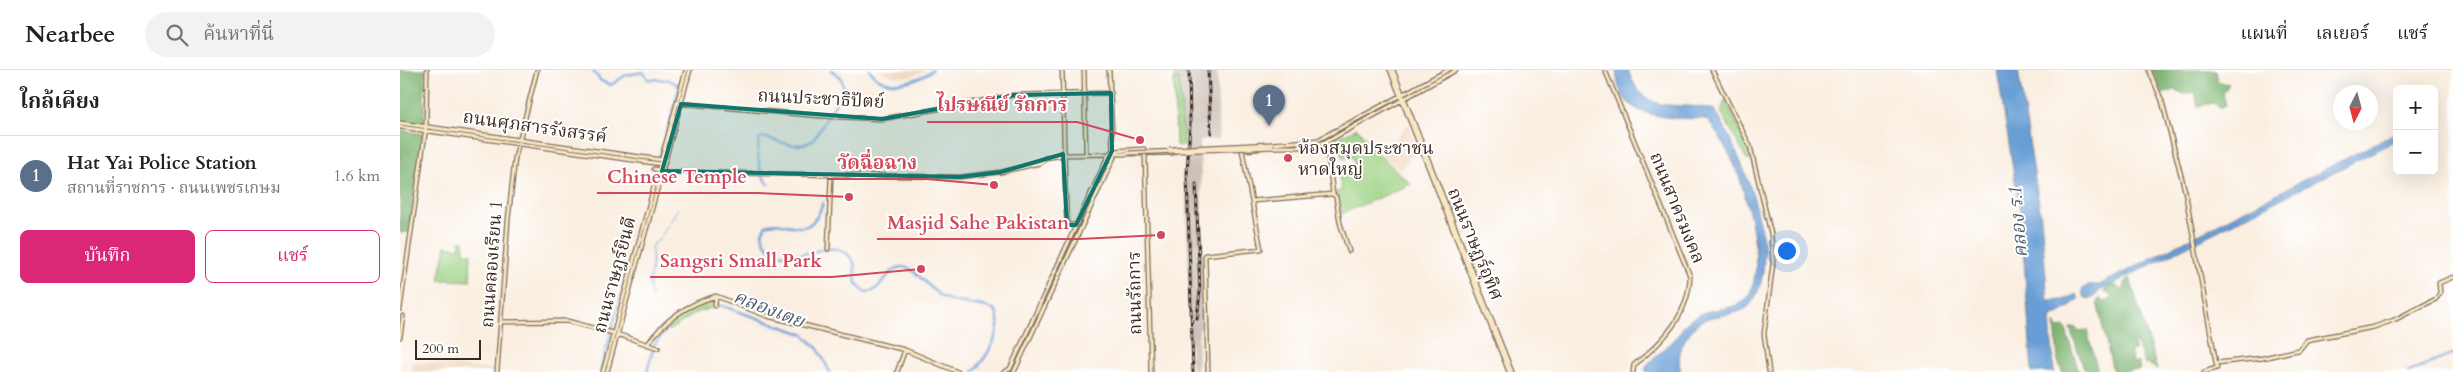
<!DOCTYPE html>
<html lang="th">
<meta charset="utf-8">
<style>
body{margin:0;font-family:Cardo,"Noto Serif Thai",serif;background:#f2f2f2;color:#222}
.controls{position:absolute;right:15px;top:15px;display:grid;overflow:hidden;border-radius:8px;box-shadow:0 5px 20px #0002}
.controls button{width:45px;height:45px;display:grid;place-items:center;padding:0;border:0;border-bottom:1px solid #e0e0e0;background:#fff;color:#222;font:25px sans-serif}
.compass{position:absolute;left:1933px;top:15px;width:45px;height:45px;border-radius:50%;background:#fff;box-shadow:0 5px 20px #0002;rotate:186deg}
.scale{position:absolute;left:15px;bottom:12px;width:66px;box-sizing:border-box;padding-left:5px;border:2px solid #3b2a1e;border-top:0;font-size:14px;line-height:18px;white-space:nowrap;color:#3b2a1e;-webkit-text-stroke:4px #fff;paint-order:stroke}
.you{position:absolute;left:1386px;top:180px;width:18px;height:18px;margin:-12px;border:4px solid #fff;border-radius:50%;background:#1a73e8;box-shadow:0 0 0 8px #1a73e833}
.badge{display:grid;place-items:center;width:32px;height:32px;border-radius:50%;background:#db2777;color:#fff;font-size:16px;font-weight:700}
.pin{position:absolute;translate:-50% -41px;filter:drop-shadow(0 1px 2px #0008)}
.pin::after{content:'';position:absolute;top:26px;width:18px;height:15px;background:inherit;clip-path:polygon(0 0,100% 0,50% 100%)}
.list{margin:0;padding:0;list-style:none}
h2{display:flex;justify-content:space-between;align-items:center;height:65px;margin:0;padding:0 20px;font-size:21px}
h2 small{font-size:16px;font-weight:400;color:#767676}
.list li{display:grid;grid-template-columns:32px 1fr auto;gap:15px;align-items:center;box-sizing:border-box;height:80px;padding:0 20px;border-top:1px solid #e0e0e0}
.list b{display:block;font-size:19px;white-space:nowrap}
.list p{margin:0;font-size:16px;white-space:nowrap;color:#767676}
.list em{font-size:16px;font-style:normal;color:#767676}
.actions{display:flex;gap:10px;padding:15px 20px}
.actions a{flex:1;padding:11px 0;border:1px solid #db2777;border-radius:8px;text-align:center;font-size:18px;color:#db2777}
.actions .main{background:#db2777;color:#fff}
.icon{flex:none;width:28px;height:28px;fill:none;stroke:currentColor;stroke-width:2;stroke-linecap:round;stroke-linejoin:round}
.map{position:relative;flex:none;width:2053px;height:302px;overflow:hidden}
header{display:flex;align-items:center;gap:30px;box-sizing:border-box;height:70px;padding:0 25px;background:#fff;border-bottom:1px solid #e0e0e0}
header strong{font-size:24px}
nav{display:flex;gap:28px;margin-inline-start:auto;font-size:18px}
.search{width:350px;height:45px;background:#f2f2f2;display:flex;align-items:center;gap:12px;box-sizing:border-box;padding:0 18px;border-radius:28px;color:#767676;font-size:19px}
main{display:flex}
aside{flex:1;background:#fff}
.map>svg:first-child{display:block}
</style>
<header>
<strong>Nearbee</strong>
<div class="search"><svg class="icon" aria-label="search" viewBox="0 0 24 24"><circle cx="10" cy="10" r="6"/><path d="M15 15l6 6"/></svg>ค้นหาที่นี่</div>
<nav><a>แผนที่</a><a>เลเยอร์</a><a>แชร์</a></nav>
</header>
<main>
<aside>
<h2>ใกล้เคียง<small></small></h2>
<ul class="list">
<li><span class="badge" style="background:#5c6f8a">1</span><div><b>Hat Yai Police Station</b><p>สถานที่ราชการ · ถนนเพชรเกษม</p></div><em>1.6 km</em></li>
</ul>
<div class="actions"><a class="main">บันทึก</a><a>แชร์</a></div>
</aside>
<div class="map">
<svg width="2053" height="302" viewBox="0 0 2053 302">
<rect width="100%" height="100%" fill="#fff"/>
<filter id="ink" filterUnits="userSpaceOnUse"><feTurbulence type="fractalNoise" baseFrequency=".02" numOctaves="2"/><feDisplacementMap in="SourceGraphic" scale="10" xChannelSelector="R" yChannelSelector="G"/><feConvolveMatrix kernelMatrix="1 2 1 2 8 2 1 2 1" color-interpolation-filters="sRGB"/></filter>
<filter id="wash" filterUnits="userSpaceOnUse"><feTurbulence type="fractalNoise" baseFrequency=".0096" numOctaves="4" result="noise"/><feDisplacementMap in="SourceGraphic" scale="20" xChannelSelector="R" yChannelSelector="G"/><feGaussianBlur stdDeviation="1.12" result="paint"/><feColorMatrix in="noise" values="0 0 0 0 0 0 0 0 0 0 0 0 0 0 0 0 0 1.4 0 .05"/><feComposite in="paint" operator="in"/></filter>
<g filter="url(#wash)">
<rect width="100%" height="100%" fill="#faeee0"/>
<path fill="#efd6bb" d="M479,0H527L510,7L493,6Z
M1008,54L1018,77L1000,101L982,85Z
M17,292L96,300V302H13L11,293Z"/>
<path fill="#cdc2b9" d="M773,0H817L819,69L801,70L800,73L805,258L799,259L797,302H792L791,292L784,66H776Z"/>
<path fill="#9bd182" stroke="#6b7e50" d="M774,9H779L784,76H776Z
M1325,29L1349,78L1353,92L1347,90L1321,42Z
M957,58L976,82L1011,114L941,144L937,126L935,123L942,120L939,107L957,104L953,87L944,88L933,70Z
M60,171H64V183H71L70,211L39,210L46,176L59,178Z
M316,230L315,237L296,243L268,261L265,257L282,243Z"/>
<path fill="#7cb370" stroke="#5c6e47" d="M0,0H25L24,50L21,55L0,52Z
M1752,0H1816L1818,12L1829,14L1823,24L1826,35L1819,38L1814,33L1798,36L1795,22L1784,24L1775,20L1763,24Z
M0,60L24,64L8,162L0,163Z
M1730,208L1757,299L1748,294L1745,295L1736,271L1734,275L1736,280L1730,282L1734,293L1738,292L1740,300L1713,302L1697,232L1700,228L1703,232L1711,230V225L1703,222L1709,216L1716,215L1721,220L1725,218L1724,213Z
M1655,253L1658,258L1665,257L1679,302H1662L1658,291Z
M1676,257L1679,261L1687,260L1698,302H1690L1689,298L1684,299L1670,258Z"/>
<path fill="#679ed5" stroke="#51647a" d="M1216,0H1228C1246,49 1275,29 1315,40C1341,85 1387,187 1350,235C1340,247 1309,244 1300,252C1285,265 1275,282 1281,302H1246V296C1254,287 1262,281 1271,273C1285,260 1279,253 1303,243C1317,237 1333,241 1345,229C1369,206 1347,128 1337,101C1331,85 1320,69 1311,54L1306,49C1279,48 1231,51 1220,20C1217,14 1217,6 1216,0Z
M1597,0H1618L1641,148L1648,231L1664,230L1676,224L1679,228L1670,237L1650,248L1654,302H1632L1621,148Z
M1997,62V70L1701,220L1695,226L1688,229L1683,226L1682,219L1689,215H1699Z"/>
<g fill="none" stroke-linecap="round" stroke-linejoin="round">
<path stroke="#679ed5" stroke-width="1" d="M252,228C245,207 256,197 251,176C265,166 268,152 278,139"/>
<path stroke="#679ed5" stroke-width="2.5" d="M192,0L201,11L211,15L226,5L243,2L248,9L269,10L280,16
M470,0C484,22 516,12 532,0
M259,88L284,0
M369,114C358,106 357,82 359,69L363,67C379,71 397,81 413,70L444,20L441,7L431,0
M423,133C408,177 386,146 366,155L362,163C363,180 382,187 397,185C418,182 439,169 454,192L456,213L465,222C482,224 485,199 502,197C514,196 530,220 542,227C559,236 580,232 595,240C606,259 586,288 573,302
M311,232L403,264L418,279L430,302
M200,302L255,103
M247,302L254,275L267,259
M2008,302L2053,284"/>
</g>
</g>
<g filter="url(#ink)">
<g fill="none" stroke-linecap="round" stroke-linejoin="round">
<g stroke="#7e6f62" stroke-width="5.5">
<path id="secondary" d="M662,0C664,52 664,103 667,155H676
M684,0L686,84
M709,0L713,82
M990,0L1109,302
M993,0L1112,302
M1205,0L1290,206C1289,245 1263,272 1234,295L1233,302
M1312,0L1350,76L1371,164L1373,193L1364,264L1369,302
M1749,0L1762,31L1785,121L1816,293
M277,33L420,46L482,49L614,25L711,23
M0,53L262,90
M0,57L261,94
M926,72L933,124L936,127L940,153L949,181
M872,74L918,70L1048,0
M875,77H907L926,72L1056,0
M745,84L751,302
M254,99L266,102L560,107L601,102L640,93L645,88L664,85L773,83
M852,131L933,124
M428,179L431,106
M316,226L367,246L505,280L558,302
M315,236L316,226
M0,239L26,57L27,0
M101,252L167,251L213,263
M217,264L258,278
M0,267L3,246
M247,275C264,250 288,234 316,226
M97,302L108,150L115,88L137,0
M203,302L286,0
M207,302L290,0
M497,302L505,280
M604,302L610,299L709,84L712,81L744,79
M614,302L715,85
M808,302L805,185L861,179L842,80L858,79
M1804,302L1817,298L1816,293L1863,288L1893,281L1899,280L1907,270L1974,257L1994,250L2036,229L2040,223L2039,213L2053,207"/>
</g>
<use href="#secondary" stroke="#f9e7c3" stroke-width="3"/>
<g stroke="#3b2a1e" stroke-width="3">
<path id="rail" d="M789,0L790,54L787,104L793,302
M808,0L811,63
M796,114L800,222L797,249"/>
</g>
<use href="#rail" stroke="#fff" stroke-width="1" stroke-dasharray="4" stroke-linecap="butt"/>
<g stroke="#7e6f62" stroke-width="5.5" stroke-linecap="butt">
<path id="secondary-bridge" d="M769,79L872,74
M729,83L875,77"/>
</g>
<use href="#secondary-bridge" stroke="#f9e7c3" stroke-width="3"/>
</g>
</g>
<path fill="#0f766e" fill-opacity="0.2" stroke="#0f766e" stroke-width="4" stroke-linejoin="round" d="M711,23L712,81L676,155H667L663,84L601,102L560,107L262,101L281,34L482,49L614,25Z"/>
<circle fill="#d1495b" stroke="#fff" stroke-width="2" cx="888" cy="88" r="5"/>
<g text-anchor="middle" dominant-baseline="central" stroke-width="4" stroke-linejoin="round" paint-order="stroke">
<g font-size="18" fill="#3b2a1e" stroke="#fff">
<text transform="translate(421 29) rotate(3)">ถนนประชาธิปัตย์</text>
<text transform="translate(135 57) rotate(8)">ถนนศุภสารรังสรรค์</text>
<text transform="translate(1277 138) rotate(68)">ถนนสาครมงคล</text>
<text transform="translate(1075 174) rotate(68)">ถนนราษฏร์อุทิศ</text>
<text transform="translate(92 194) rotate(-86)">ถนนคลองเรียน 1</text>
<text transform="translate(215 205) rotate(-75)">ถนนราษฎร์ยินดี</text>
<text transform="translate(735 223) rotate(-91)">ถนนรัถการ</text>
</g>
<g font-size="18" fill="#3b2a1e" stroke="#fff" text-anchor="start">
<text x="898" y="78">ห้องสมุดประชาชน<tspan x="898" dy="21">หาดใหญ่</tspan></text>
</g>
<g font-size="19" font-style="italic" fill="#4f5e70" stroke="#fff">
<text transform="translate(1618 152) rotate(-95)">คลอง ร.1</text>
<text transform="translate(369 239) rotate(21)">คลองเตย</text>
</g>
</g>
<path fill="none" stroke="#d1495b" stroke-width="2" d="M740 70L677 52H527M594 115L527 109H427M449 127L357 123H197M761 165L679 169H477M521 199L432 207H250"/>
<g fill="#d1495b" stroke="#fff" stroke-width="2">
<circle cx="740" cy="70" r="5"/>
<circle cx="594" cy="115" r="5"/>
<circle cx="449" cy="127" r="5"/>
<circle cx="761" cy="165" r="5"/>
<circle cx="521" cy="199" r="5"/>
</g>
<g font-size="19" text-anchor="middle" font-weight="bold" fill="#d1495b" stroke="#fff" stroke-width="4" stroke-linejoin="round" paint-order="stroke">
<text x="602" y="41">ไปรษณีย์ รัถการ</text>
<text x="477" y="99">วัดฉื่อฉาง</text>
<text x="277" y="113">Chinese Temple</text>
<text x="578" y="159">Masjid Sahe Pakistan</text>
<text x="341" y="197">Sangsri Small Park</text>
</g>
</svg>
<div class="controls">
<button>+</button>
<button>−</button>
</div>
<svg class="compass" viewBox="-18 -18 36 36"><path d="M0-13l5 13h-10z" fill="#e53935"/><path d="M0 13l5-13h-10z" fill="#767676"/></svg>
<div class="scale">200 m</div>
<div class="you"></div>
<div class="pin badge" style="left:869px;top:56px;background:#5c6f8a">1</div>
</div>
</main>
